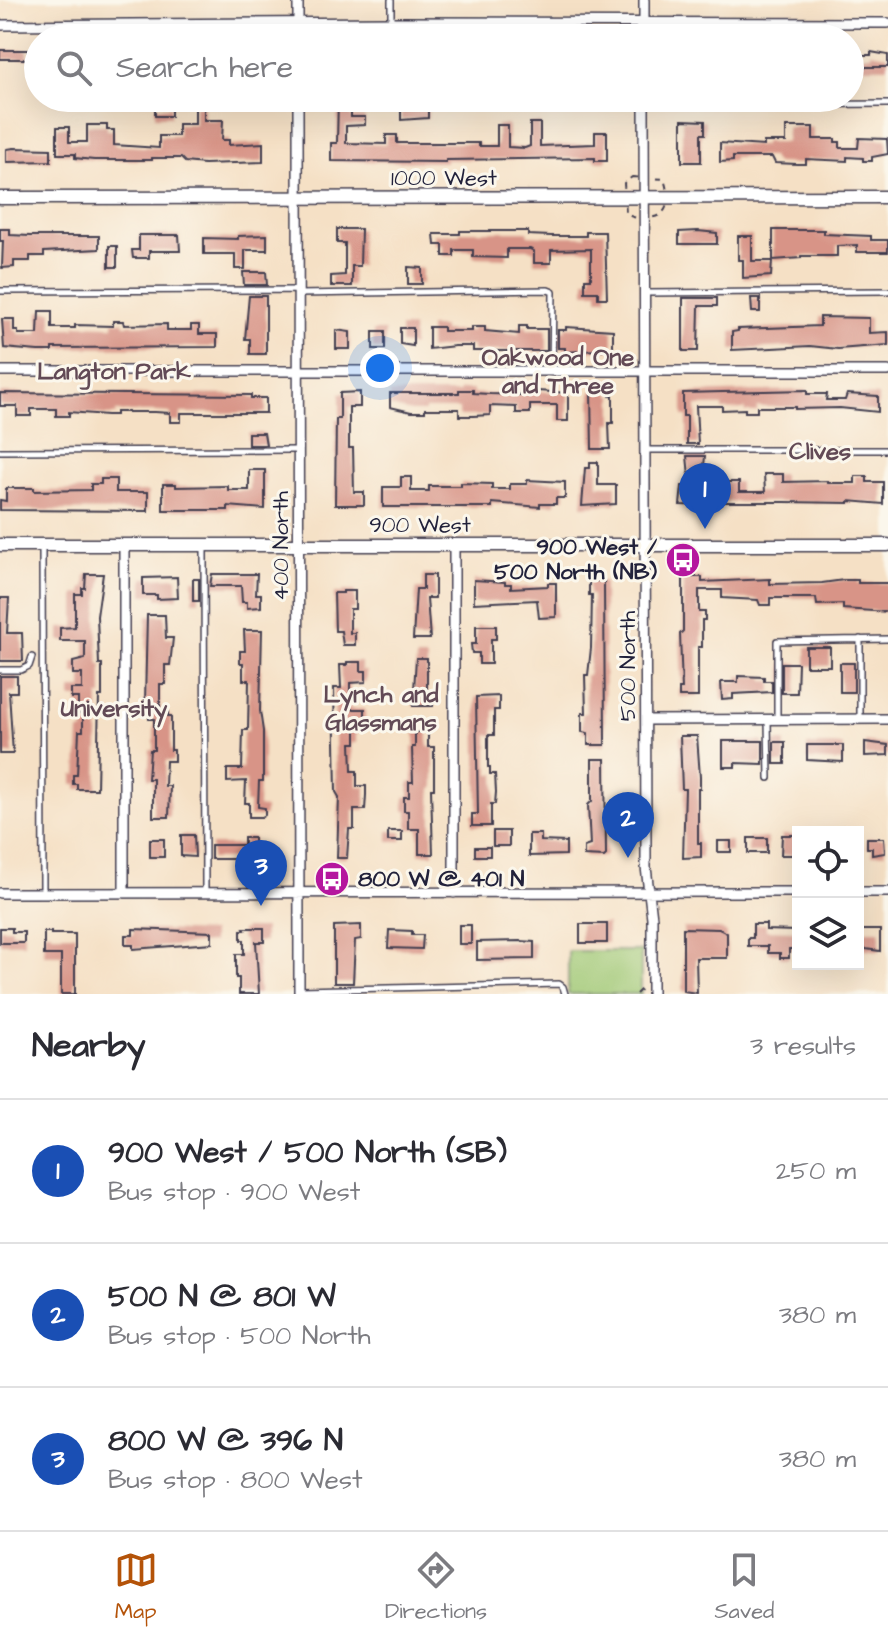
<!DOCTYPE html>
<meta charset="utf-8">
<style>
body{margin:0;font-family:"Architects Daughter",sans-serif;background:#f7f7f7;color:#2b2b33}
.controls{position:absolute;right:24px;bottom:24px;display:grid;overflow:hidden;border-radius:0px;box-shadow:0 8px 32px #0002}
.controls button{width:72px;height:72px;display:grid;place-items:center;padding:0;border:0;border-bottom:2px solid #e1e1e2;background:#fff;color:#2b2b33;font:40px sans-serif}
.you{position:absolute;left:380px;top:368px;width:28px;height:28px;margin:-20px;border:6px solid #fff;border-radius:50%;background:#1a73e8;box-shadow:0 0 0 12px #1a73e833}
.badge{display:grid;place-items:center;width:52px;height:52px;border-radius:50%;background:#b45309;color:#fff;font-size:26px;font-weight:700}
.pin{position:absolute;translate:-50% -66px;filter:drop-shadow(0 2px 4px #0008)}
.pin::after{content:'';position:absolute;top:42px;width:28px;height:24px;background:inherit;clip-path:polygon(0 0,100% 0,50% 100%)}
.list{margin:0;padding:0;list-style:none}
h2{display:flex;justify-content:space-between;align-items:center;height:104px;margin:0;padding:0 32px;font-size:34px}
h2 small{font-size:26px;font-weight:400;color:#7c7c81}
.list li{display:grid;grid-template-columns:52px 1fr auto;gap:24px;align-items:center;box-sizing:border-box;height:144px;padding:0 32px;border-top:2px solid #e1e1e2}
.list b{display:block;font-size:30px;white-space:nowrap}
.list p{margin:0;font-size:26px;white-space:nowrap;color:#7c7c81}
.list em{font-size:26px;font-style:normal;color:#7c7c81}
.icon{flex:none;width:44px;height:44px;fill:none;stroke:currentColor;stroke-width:2;stroke-linecap:round;stroke-linejoin:round}
.map{position:relative;flex:none;width:888px;height:994px;overflow:hidden}
.search{position:absolute;background:#fff;box-shadow:0 8px 32px #0002;left:24px;right:24px;top:24px;height:88px;display:flex;align-items:center;gap:20px;box-sizing:border-box;padding:0 28px;border-radius:44px;color:#7c7c81;font-size:30px}
.sheet{height:536px;background:#fff}
nav{display:flex;justify-content:space-around;align-items:center;box-sizing:border-box;height:112px;border-top:2px solid #e1e1e2;background:#fff;font-size:22px;color:#7c7c81}
nav a{display:grid;justify-items:center;gap:4px}
nav .on{color:#b45309}
.map>svg:first-child{display:block}
</style>
<div class="map">
<svg width="888" height="994" viewBox="0 0 888 994">
<rect width="100%" height="100%" fill="#fbf7ec"/>
<filter id="ink" filterUnits="userSpaceOnUse"><feTurbulence type="fractalNoise" baseFrequency=".0125" numOctaves="2"/><feDisplacementMap in="SourceGraphic" scale="16" xChannelSelector="R" yChannelSelector="G"/><feConvolveMatrix kernelMatrix="1 2 1 2 8 2 1 2 1" color-interpolation-filters="sRGB"/></filter>
<filter id="wash" filterUnits="userSpaceOnUse"><feTurbulence type="fractalNoise" baseFrequency=".006" numOctaves="4" result="noise"/><feDisplacementMap in="SourceGraphic" scale="32" xChannelSelector="R" yChannelSelector="G"/><feGaussianBlur stdDeviation="1.8" result="paint"/><feColorMatrix in="noise" values="0 0 0 0 0 0 0 0 0 0 0 0 0 0 0 0 0 1.4 0 .05"/><feComposite in="paint" operator="in"/></filter>
<g filter="url(#wash)">
<rect width="100%" height="100%" fill="#f5e0c5"/>
<path fill="#9fc773" stroke="#607457" stroke-width="2" d="M568,951H641V994H568Z"/>
<g id="blocks">
<path fill="#d89487" d="M0,50H28V59H0Z
M871,52L888,55V67H861V55H871Z
M338,98H351V117H365V125L346,126V143L386,144V135H397V143H479V146H497V125H508V147L525,148L530,146V123H540V146L595,144V132H607V161H595V158L446,160V162L331,161V143H337Z
M195,106H204V120H223L222,140H229V145L263,143V162L204,164L185,162L181,158H152V160H94L75,158V154H57V127H69V142H87V125H107V130H114V145L159,148V136H178V124H195Z
M155,107H171V116H155Z
M401,108H428V118L401,120Z
M682,120L705,121V134H701V162H682Z
M786,127H813V139H835V142H840V148H858L859,138L887,139L888,154L872,157V161H863V158L847,157V161L806,159V164H797L775,163L772,157H733V161L720,162V143L764,146V142H786Z
M14,148L51,149V161L7,162V149Z
M0,229H10V235L30,236H99V249L44,252V256H30V261H14V267L2,268L3,241H0Z
M337,229H361L360,266H352V286H331V276L345,275V243H337Z
M773,230H824V234L871,236V240H888V252H857V245L837,246V256H801V258L773,260Z
M460,231H528V235L551,236H586V232H605L607,298H598V292H585V279H591V249L551,250V263H534V251L530,249H507V258L473,257V250H454V256H443V245H435L434,234H460Z
M698,231L717,233V244H679V232Z
M139,235H179L180,251H149V258H133L132,250H139Z
M267,235V250H245V269H235V254H204V238L238,239V236Z
M738,236H752V261H772L771,276L743,278V260H738Z
M109,246H117V267H109Z
M408,267L422,268V284H408Z
M243,272H266L267,285H244Z
M249,296H266V354H250V339H245Z
M683,298H717V306H699L698,351H683Z
M751,298H760V312H752Z
M39,311H52V328H75V325L113,326V321H123L124,325L167,324V330H191V325H199V334H217V347L52,348V351H38L4,348L2,319H14V331H18V334H38Z
M820,317L869,318V333L888,332V345L838,349L810,346L732,350V332L738,331V329L820,326Z
M519,326H527V329H547V351H473V346H455L429,349V327H443V331H472V327H485V331L519,334Z
M566,327L613,330V349L565,352V348H558V330H566Z
M400,328H413V346L400,344Z
M336,330L350,332V349H336Z
M373,331H385V349H373Z
M459,390H473V393L490,394L520,395V392L537,391L568,393V421H557V405H530V413H516V407L490,406V415L473,416H459V409H425V412H411L390,407V393H459Z
M807,390V394H827L826,400H845L847,394L878,396V412L840,408L795,409V407H757V412H745V409L722,410V406H696L698,444H687V416H683V393Z
M591,391H610V396H613V423H609L610,449H592Z
M360,392V407H349V448H353L354,492H364V505H335L336,419H340V393Z
M0,393L251,395V398H266V413H181V422H170V413L155,412H116V415H107L69,412V416H56V409H31V416H17V406H0Z
M248,433H264L266,445H248Z
M687,456H705L702,486H723V482H739V492H765L764,474H783V482L828,481V483H855V476H867V482H883V504L849,501V503L784,502H717V506L680,505L682,486H690Z
M590,462H598V485H616V504L582,506L585,468H590Z
M249,470H265V509L228,506V510H163V484H176V487L228,486V490H249Z
M401,477H411V491H429V486H461V483L492,484V489H510V484H527V480L565,482V498H556V504H540V507L492,503V507H383V487H401Z
M101,479H116V492H148V511L0,510V500L6,501V488H34V491L91,490V484H101Z
M86,574H103L97,616L99,664H102V696H99L97,789H77V784H73V775H77L79,731H83V713H78V698H71V689H82V674H73V662L85,659V641H60V628L75,627V594H82V588H85Z
M212,574H257L256,594H261V607L247,608V602H242L241,586H210Z
M423,575H435V598H427L430,639H413L416,589H423Z
M177,577L178,598L157,599V595H143V578Z
M683,577H702V582L770,579V584L822,583L844,580H858V583H888V612L843,609V604L817,605L816,598H770V605H760L758,600L722,598V590H699V612H705V620H702V647H698V697H679V689H682L680,634L683,631Z
M193,579H199V601H193Z
M474,580L505,582V584H511V588L548,586V583H556V617L539,618L537,600L474,603Z
M589,581H604L605,745H588V733L582,732V713H586L585,675H588L591,648L592,595H589Z
M343,591H355V609H350V633H355V645H343L341,631H335L334,593H343Z
M0,598H9L7,633H22L23,661H0Z
M147,615H165L166,638H173L170,665H165V684H160V708L162,711H168V716H171V750H174V761H166L165,786H170L169,817H153V779H148L150,750H154V719H149V703H145Z
M476,626H496V639H491V664H479V653H472L471,644H476Z
M244,630H262L260,711L263,731V781H259L258,807L265,808V815L262,817H249V803H245L246,781L227,782V769H242L243,730H248L249,680H243V663H240V651H245Z
M806,647H830V666H806Z
M416,658H427V697H433V706H413Z
M347,662H361V671H366V682L350,683V709H365V721H356V743H351L352,771H357V786H366V795L365,810H354V829H349L347,858H337L339,797L336,792L334,688H341L340,665H347Z
M782,663H798L797,693H782Z
M840,663H854V692H840Z
M0,676H17V692H9L13,754H0Z
M738,676L764,677V681H772V692L733,694V699L722,700L721,682H738Z
M499,696V710H494V735H488V767H490V774H495L496,792L495,804H491V826H472V814H478L476,697Z
M415,732H428V747H434V789H431L433,854H419V829H408V811H404V797H409V782H413L412,747H415Z
M680,736H697L700,777V789H698V843H701V857L683,858L685,789H682Z
M723,741H763V764L735,763V767H723Z
M774,742H785V764H774Z
M865,742L888,745V755L865,756Z
M807,745H843V762L807,760Z
M592,759H605L606,855L604,857L584,856V847L590,845L588,805L592,801Z
M388,831H402V841H388Z
M493,831H509V846H493Z
M529,834H541V841L566,842V855L529,856Z
M181,835H194L195,857L181,856Z
M782,835H797V855H781Z
M244,838H254V844H265L266,859H211V845H244Z
M748,838H767V853H748Z
M867,838H884L885,853L872,855V848H867Z
M150,839H164V857H150Z
M718,841H731V852H718Z
M475,847H490V856H475Z
M580,924H607V943H580Z
M753,924H766V930L796,931V949H789V958H780V953H768V946H748V938H753Z
M361,925V939L355,940L353,983H334V926Z
M459,925H471V944H459Z
M0,928H12V932H24V943H0Z
M244,928H264V942H256L259,994H239V978H236V954H244V940H241V930H245Z
M683,928L719,929L727,933V958H696L697,993L683,991Z
M133,929L212,932V943L133,949V945H125V935H133Z
M389,930L412,931V935H423L422,949L388,948Z
M858,930H880V951L858,948Z
M44,932H51V934H75V994H61V955H44Z
M520,941L534,942V959L477,960V942Z"/>
</g>
</g>
<g filter="url(#ink)">
<use href="#blocks" fill-opacity="0" stroke="#423e50" stroke-width="2"/>
<g fill="none" stroke-linecap="round" stroke-linejoin="round">
<g stroke="#423e50" stroke-width="8">
<path id="lane" d="M391,21V0
M46,38V26
M47,98L54,102L297,99
M741,105L888,104
M0,291L298,290
M646,293L888,291
M299,294L548,290L553,292L552,371
M645,450H888
M0,451L299,450
M42,546L43,892
M204,546L205,892
M860,639V718
M0,670H21L29,666L32,657
M777,718V641L888,639
M768,720L769,778
M300,990L559,984L563,987L565,994"/>
</g>
<g stroke="#423e50" stroke-width="12">
<path id="street" d="M298,0V38
M644,0V38
M0,25L391,22L888,23
M298,98L299,994
M644,98L646,867L652,918V994
M0,371H888
M124,545V893
M646,720L888,719
M858,892H888
M0,893L798,892
M454,893V545"/>
</g>
<g stroke="#423e50" stroke-width="15">
<path id="secondary" d="M0,198L888,197
M0,545H888"/>
</g>
<path stroke="#423e50" stroke-width="2" stroke-dasharray="6 6" stroke-linecap="butt" d="M632,177L664,179C670,198 671,218 646,218C638,218 633,218 626,214L624,183Z
M636,994L641,989"/>
<use href="#lane" stroke="#fff" stroke-width="5"/>
<use href="#street" stroke="#fff" stroke-width="9"/>
<use href="#secondary" stroke="#fff" stroke-width="12"/>
</g>
</g>
<defs>
<g id="bus-disc" transform="scale(1.8)"><circle r="9.5" fill="#b5179e" stroke="#fbf7ec"/><path d="M-5-6H5V4H4V6H2V4H-2V6H-4V4H-5ZM-3.5-4V0h7V-4ZM-3.5 1.2v1.5H-2V1.2ZM2 1.2v1.5H3.5V1.2Z" fill="#fff"/></g>
</defs>
<g fill-rule="evenodd">
<use href="#bus-disc" x="683" y="560"/>
<use href="#bus-disc" x="332" y="879"/>
</g>
<g text-anchor="middle" dominant-baseline="central" stroke-width="6" stroke-linejoin="round" paint-order="stroke">
<g font-size="22" fill="#22223b" stroke="#fbf7ec">
<text x="444" y="178">1000 West</text>
<text x="420" y="525">900 West</text>
<text transform="translate(281 546) rotate(-90)">400 North</text>
<text transform="translate(628 666) rotate(-90)">500 North</text>
</g>
<g font-size="22" font-weight="bold" fill="#22223b" stroke="#fbf7ec" text-anchor="end">
<text x="657" y="547">900 West /<tspan x="657" dy="25">500 North (NB)</tspan></text>
<text x="358" y="879" text-anchor="start">800 W @ 401 N</text>
</g>
<g font-size="24" font-weight="bold" fill="#624a56" stroke="#fbf7ec">
<text x="558" y="358">Oakwood One<tspan x="558" dy="28">and Three</tspan></text>
<text x="114" y="372">Langton Park</text>
<text x="820" y="452">Clives</text>
<text x="381" y="695">Lynch and<tspan x="381" dy="28">Glassmans</tspan></text>
<text x="114" y="709">University</text>
</g>
</g>
</svg>
<div class="controls">
<button><svg class="icon" aria-label="locate" viewBox="0 0 24 24"><circle cx="12" cy="12" r="6"/><path d="M12 2v4M12 18v4M2 12h4M18 12h4"/></svg></button>
<button><svg class="icon" aria-label="layers" viewBox="0 0 24 24"><path d="M12 4l9 5-9 5-9-5zM3 14l9 5 9-5"/></svg></button>
</div>
<div class="you"></div>
<div class="pin badge" style="left:705px;top:529px;background:#1a4fb4">1</div>
<div class="pin badge" style="left:628px;top:858px;background:#1a4fb4">2</div>
<div class="pin badge" style="left:261px;top:906px;background:#1a4fb4">3</div>
<div class="search"><svg class="icon" aria-label="search" viewBox="0 0 24 24"><circle cx="10" cy="10" r="6"/><path d="M15 15l6 6"/></svg>Search here</div>
</div>
<section class="sheet">
<h2>Nearby<small>3 results</small></h2>
<ul class="list">
<li><span class="badge" style="background:#1a4fb4">1</span><div><b>900 West / 500 North (SB)</b><p>Bus stop · 900 West</p></div><em>250 m</em></li>
<li><span class="badge" style="background:#1a4fb4">2</span><div><b>500 N @ 801 W</b><p>Bus stop · 500 North</p></div><em>380 m</em></li>
<li><span class="badge" style="background:#1a4fb4">3</span><div><b>800 W @ 396 N</b><p>Bus stop · 800 West</p></div><em>380 m</em></li>
</ul>
</section>
<nav>
<a class="on"><svg class="icon" aria-label="map" viewBox="0 0 24 24"><path d="M3 6l6-2 6 2 6-2v14l-6 2-6-2-6 2zM9 4v14M15 6v14"/></svg>Map</a>
<a><svg class="icon" aria-label="directions" viewBox="0 0 24 24"><path d="M12 3l9 9-9 9-9-9zM9 14v-3h6M13 9l2 2-2 2"/></svg>Directions</a>
<a><svg class="icon" aria-label="saved" viewBox="0 0 24 24"><path d="M7 4h10v16l-5-4-5 4z"/></svg>Saved</a>
</nav>
